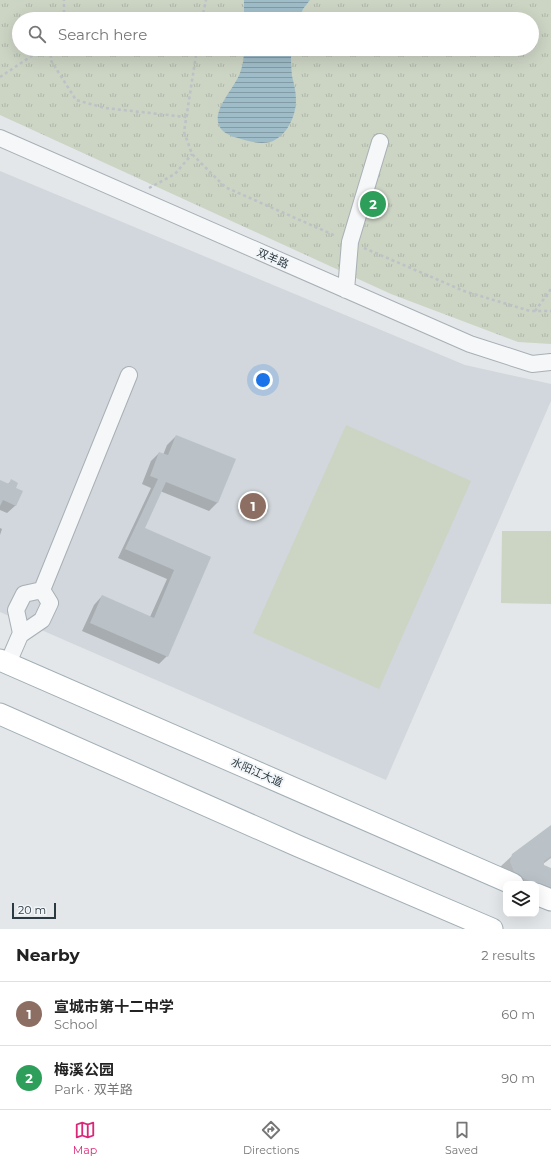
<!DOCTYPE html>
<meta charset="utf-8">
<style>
body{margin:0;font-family:Montserrat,"Noto Sans SC",sans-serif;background:#f2f2f2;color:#222}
.controls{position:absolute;right:12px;bottom:12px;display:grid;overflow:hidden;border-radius:8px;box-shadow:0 4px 16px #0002}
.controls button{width:36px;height:36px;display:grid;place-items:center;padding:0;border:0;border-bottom:1px solid #e0e0e0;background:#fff;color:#222;font:20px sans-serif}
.scale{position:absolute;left:12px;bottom:10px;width:44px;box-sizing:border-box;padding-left:4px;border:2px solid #2b3942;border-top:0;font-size:11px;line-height:14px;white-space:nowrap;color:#2b3942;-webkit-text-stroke:3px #f2f6f8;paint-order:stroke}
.you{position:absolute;left:263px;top:380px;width:14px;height:14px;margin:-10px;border:3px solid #fff;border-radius:50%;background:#1a73e8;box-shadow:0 0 0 6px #1a73e833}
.badge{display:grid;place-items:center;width:26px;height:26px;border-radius:50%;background:#db2777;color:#fff;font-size:13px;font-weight:700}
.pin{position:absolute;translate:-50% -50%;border:2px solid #fff;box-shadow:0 1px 4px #0006}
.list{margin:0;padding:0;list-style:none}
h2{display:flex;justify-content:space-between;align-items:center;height:52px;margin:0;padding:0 16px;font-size:17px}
h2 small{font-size:13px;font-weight:400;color:#767676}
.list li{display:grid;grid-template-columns:26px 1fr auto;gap:12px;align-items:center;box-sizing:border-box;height:64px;padding:0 16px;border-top:1px solid #e0e0e0}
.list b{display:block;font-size:15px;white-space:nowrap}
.list p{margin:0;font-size:13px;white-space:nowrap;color:#767676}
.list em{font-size:13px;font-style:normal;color:#767676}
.icon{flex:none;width:22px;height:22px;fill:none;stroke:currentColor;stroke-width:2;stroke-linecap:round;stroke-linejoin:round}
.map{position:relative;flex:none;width:551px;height:929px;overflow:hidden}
.search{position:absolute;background:#fff;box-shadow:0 4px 16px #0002;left:12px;right:12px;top:12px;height:44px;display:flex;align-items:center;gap:10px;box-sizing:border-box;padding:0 14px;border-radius:22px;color:#767676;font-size:15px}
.sheet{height:180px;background:#fff}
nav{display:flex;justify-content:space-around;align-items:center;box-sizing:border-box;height:56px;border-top:1px solid #e0e0e0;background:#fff;font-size:11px;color:#767676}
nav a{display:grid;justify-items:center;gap:2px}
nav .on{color:#db2777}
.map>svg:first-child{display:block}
</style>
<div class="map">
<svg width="551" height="929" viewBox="0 0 551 929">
<defs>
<pattern id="park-tufts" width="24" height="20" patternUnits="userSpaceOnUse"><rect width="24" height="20" fill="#ccd4c4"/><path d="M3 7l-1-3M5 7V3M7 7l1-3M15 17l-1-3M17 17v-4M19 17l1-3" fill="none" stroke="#afb7aa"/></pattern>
<pattern id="water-rules" width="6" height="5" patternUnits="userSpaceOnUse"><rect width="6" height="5" fill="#9fbdc9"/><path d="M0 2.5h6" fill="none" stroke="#829ba5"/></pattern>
</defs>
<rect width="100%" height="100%" fill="#e3e7ea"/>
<path fill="#d1d7dc" d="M0,171L465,365L551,384V401L386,780L0,612Z"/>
<path fill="url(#park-tufts)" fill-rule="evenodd" d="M0,0H551V344L518,342L391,294L0,115ZM19,19H532V49H19Z"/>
<path fill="#ccd4c4" d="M346,425L471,481L379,689L253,633Z
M502,531H551V604L501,603Z"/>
<path fill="url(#water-rules)" d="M244,0H310L303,9L299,19H244Z
M244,49H291C291,58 291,67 292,76C294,84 296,92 296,100C296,115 288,134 273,141C263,145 251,142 241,139C231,136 220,133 218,122C215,107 235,87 240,73C243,65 244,57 244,49Z"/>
<path fill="#0003" d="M176,436L218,502L209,511L160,491L144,529L210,557L167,656L159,664L82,631L94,605L102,596L150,617L167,579L118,558L151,488L142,484L151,461L159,453L163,455L167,445Z
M0,481L8,484L11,481L15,489L16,505L7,513L0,510Z
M0,528L2,529L0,535Z
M551,827V858L543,864V865L551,869L536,884H506L499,873L501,866L513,855Z"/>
<path fill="#bac2c7" d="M176,435L236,459L218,503L166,482L145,528L211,557L168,657L90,623L102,595L154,618L174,570L125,549L158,479L150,476L159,452L168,455Z
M11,479L18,483L16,488L23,491L16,506L3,500L0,506V480L9,484Z
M551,825V856L544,861V865L551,868V891L515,874L510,862L512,854Z"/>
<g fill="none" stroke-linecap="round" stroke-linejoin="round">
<g stroke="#a8afb4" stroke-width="18">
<path id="minor" d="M0,138L470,344L532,364L551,362
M346,290L350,242L380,142
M42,590L129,375
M20,635L42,620L50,603L42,590
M8,663L21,633L16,610L24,594L42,590"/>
</g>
<g stroke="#a2afb6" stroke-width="23">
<path id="major" d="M0,660L513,884
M0,714L298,846L492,929
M536,894L551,900"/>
</g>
<path stroke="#bcc2c6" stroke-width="2.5" stroke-dasharray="3 3" stroke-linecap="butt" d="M63,19L64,14V0
M202,19L206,0
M53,49L50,59L76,100L105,108L186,117
M197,49L184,132L192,154L225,187L336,236
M0,77L42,49L53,50
M149,188L175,174L192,154
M364,248L464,291L530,311H551
M535,311L551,289"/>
<use href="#minor" stroke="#f5f7f9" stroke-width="16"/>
<use href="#major" stroke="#fff" stroke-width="21"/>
</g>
<g text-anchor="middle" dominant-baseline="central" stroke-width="4" stroke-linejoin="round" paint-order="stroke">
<g font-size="11" fill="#2b3942" stroke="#f2f6f8">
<text transform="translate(273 258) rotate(24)">双羊路</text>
<text transform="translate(257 772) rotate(24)">水阳江大道</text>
</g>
</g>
</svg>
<div class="controls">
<button><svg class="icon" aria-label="layers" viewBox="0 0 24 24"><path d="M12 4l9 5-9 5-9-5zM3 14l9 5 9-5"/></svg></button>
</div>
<div class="scale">20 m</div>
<div class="you"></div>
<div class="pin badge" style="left:253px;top:506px;background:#8d6e63">1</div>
<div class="pin badge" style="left:373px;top:204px;background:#2e9e5b">2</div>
<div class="search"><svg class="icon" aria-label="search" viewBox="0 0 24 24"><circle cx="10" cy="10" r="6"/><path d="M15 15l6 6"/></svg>Search here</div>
</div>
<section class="sheet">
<h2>Nearby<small>2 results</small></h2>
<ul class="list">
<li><span class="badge" style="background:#8d6e63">1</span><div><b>宣城市第十二中学</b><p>School</p></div><em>60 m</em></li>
<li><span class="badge" style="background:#2e9e5b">2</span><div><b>梅溪公园</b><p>Park · 双羊路</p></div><em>90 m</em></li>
</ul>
</section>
<nav>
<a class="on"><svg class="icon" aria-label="map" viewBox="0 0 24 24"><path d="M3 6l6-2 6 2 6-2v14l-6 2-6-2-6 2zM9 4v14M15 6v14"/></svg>Map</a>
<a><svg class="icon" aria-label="directions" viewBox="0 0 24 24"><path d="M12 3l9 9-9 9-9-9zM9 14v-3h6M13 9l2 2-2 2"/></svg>Directions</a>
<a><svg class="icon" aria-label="saved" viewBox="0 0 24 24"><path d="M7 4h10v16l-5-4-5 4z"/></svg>Saved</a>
</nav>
